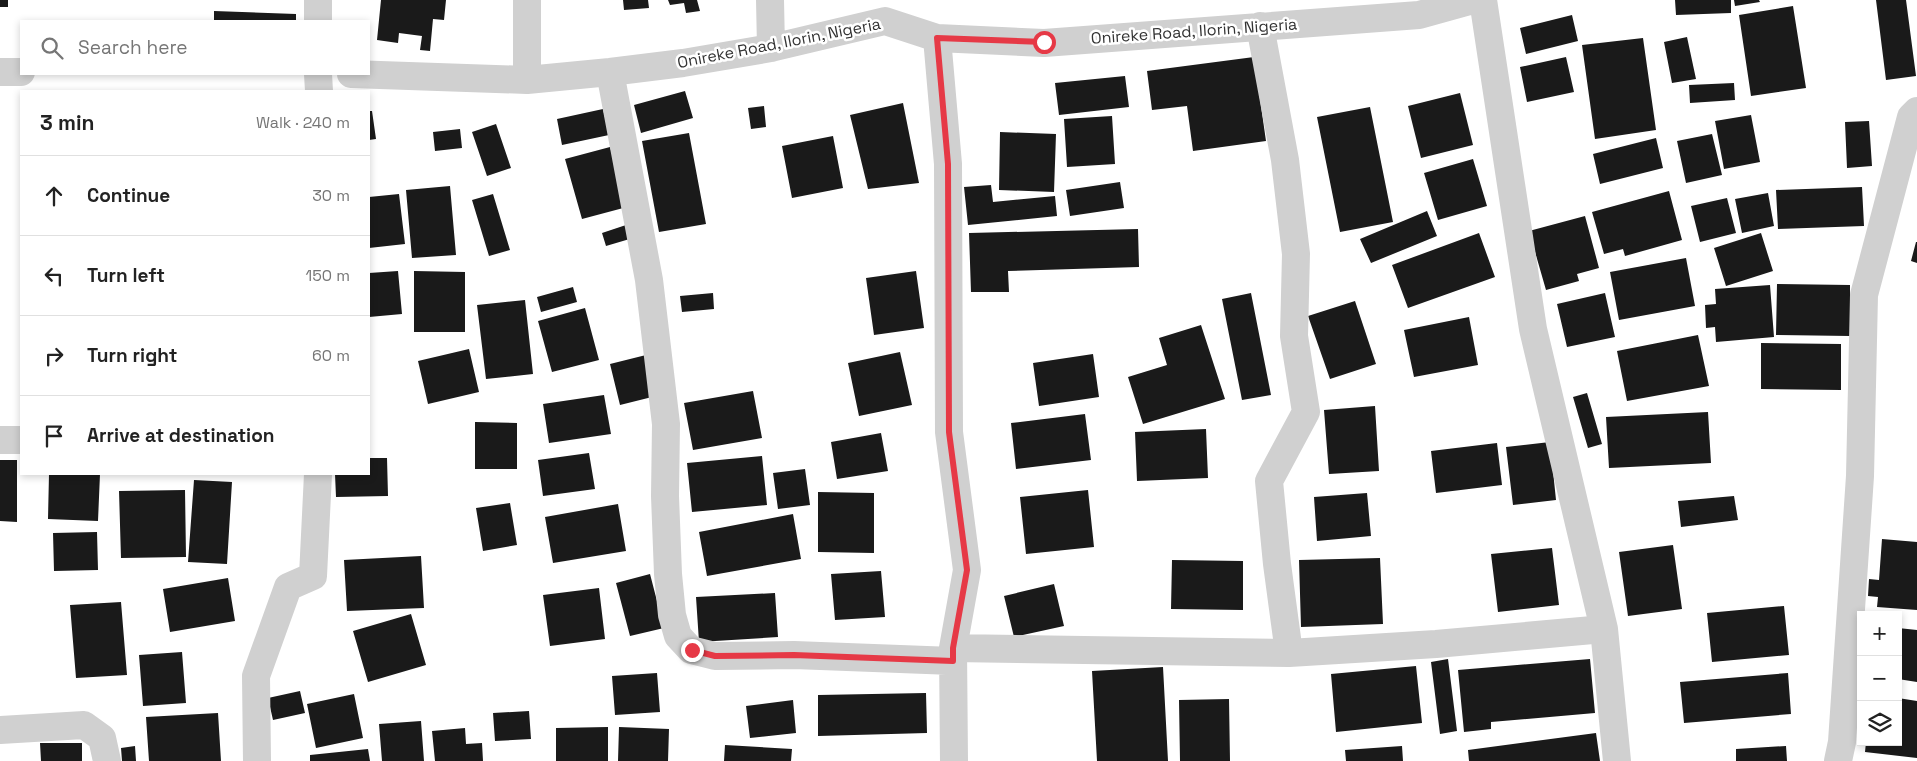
<!DOCTYPE html>
<meta charset="utf-8">
<style>
body{margin:0;font-family:"Space Grotesk",sans-serif;background:#f2f2f2;color:#222}
.controls{position:absolute;right:15px;bottom:15px;display:grid;overflow:hidden;border-radius:0px;box-shadow:0 2px 8px #0003}
.controls button{width:45px;height:45px;display:grid;place-items:center;padding:0;border:0;border-bottom:1px solid #e0e0e0;background:#fff;color:#222;font:25px sans-serif}
.stop{position:absolute;width:15px;height:15px;margin:-11px;border:4px solid #e63946;border-radius:50%;background:#fff}
.stop.end{background:#e63946;border-color:#fff;box-shadow:0 1px 5px #0008}
.list{margin:0;padding:0;list-style:none}
h2{display:flex;justify-content:space-between;align-items:center;height:65px;margin:0;padding:0 20px;font-size:21px}
h2 small{font-size:16px;font-weight:400;color:#767676}
.list li{display:grid;grid-template-columns:32px 1fr auto;gap:15px;align-items:center;box-sizing:border-box;height:80px;padding:0 20px;border-top:1px solid #e0e0e0}
.list b{display:block;font-size:19px;white-space:nowrap}
.list em{font-size:16px;font-style:normal;color:#767676}
.icon{flex:none;width:28px;height:28px;fill:none;stroke:currentColor;stroke-width:2;stroke-linecap:round;stroke-linejoin:round}
.map{position:relative;flex:none;width:1917px;height:761px;overflow:hidden}
.search{position:absolute;background:#fff;box-shadow:0 2px 8px #0003;left:20px;top:20px;width:350px;height:55px;display:flex;align-items:center;gap:12px;box-sizing:border-box;padding:0 18px;border-radius:0px;color:#767676;font-size:19px}
.panel{position:absolute;background:#fff;box-shadow:0 2px 8px #0003;left:20px;top:90px;width:350px;height:385px;border-radius:0px}
.map>svg:first-child{display:block}
</style>
<div class="map">
<svg width="1917" height="761" viewBox="0 0 1917 761">
<rect width="100%" height="100%" fill="#fff"/>
<path fill="#1a1a1a" d="M0,0H8V7H0Z
M381,0H446L444,20L433,19L430,51L420,50L422,36L399,33L398,43L377,40Z
M623,0H648L649,8L624,10Z
M668,0H697L700,11L686,13L684,3L670,5Z
M1675,0H1731V13L1676,15Z
M1734,0H1759L1760,2L1735,6Z
M1876,0H1906L1916,76L1886,80Z
M1793,6L1806,88L1751,96L1739,15Z
M214,11L296,14V21H214Z
M1572,15L1578,41L1526,54L1520,28Z
M1687,37L1696,79L1672,83L1664,42Z
M1643,38L1656,130L1595,139L1582,45Z
M1254,57L1266,141L1193,151L1187,106L1152,110L1147,71Z
M1566,57L1574,92L1527,102L1520,67Z
M1125,76L1129,107L1059,115L1055,83Z
M1734,83L1735,100L1690,103L1689,85Z
M685,91L693,118L641,133L634,105Z
M1460,93L1473,145L1421,158L1408,106Z
M903,103L919,183L868,189L850,115Z
M764,106L766,127L751,129L748,108Z
M1370,107L1393,222L1340,232L1317,117Z
M603,109L609,135L562,145L557,119Z
M369,111H372L376,139L369,140Z
M1751,115L1760,162L1724,169L1715,121Z
M1112,116L1115,164L1067,167L1064,119Z
M1869,121L1872,166L1847,168L1845,122Z
M496,124L511,168L487,176L472,132Z
M460,129L462,148L435,151L433,132Z
M1000,132L1056,134L1054,192L999,190Z
M689,133L706,224L659,232L642,141Z
M1712,134L1722,175L1686,183L1677,141Z
M833,136L843,188L792,198L782,146Z
M1656,138L1663,168L1600,184L1593,154Z
M610,147L627,207L582,219L565,159Z
M1473,159L1487,206L1438,220L1424,173Z
M1120,182L1124,208L1070,216L1066,190Z
M991,185L993,202L1055,196L1057,216L968,225L964,187Z
M450,186L456,255L412,258L406,190Z
M1862,187L1864,226L1778,229L1776,190Z
M1669,191L1682,240L1625,256L1623,249L1604,254L1592,212Z
M1768,193L1774,226L1742,233L1735,199Z
M399,194L405,244L369,248V197Z
M493,194L510,250L489,256L472,200Z
M1727,198L1736,233L1700,242L1691,206Z
M1427,211L1437,236L1371,263L1360,239Z
M1585,216L1599,268L1577,274L1579,281L1546,290L1529,231Z
M629,224L633,238L606,246L602,233Z
M1138,229L1139,267L1008,271L1009,292H971L969,233Z
M1479,233L1495,277L1408,308L1392,265Z
M1761,233L1773,271L1726,286L1714,248Z
M1916,242H1917V263L1911,261Z
M1686,258L1695,306L1619,320L1610,272Z
M398,271L402,314L369,317V273Z
M414,271L465,272V332H414Z
M916,271L924,328L874,335L866,278Z
M1777,284L1850,285V336L1776,335Z
M1770,285L1774,337L1716,342L1715,327L1706,328L1705,305L1716,304L1715,289Z
M573,287L577,302L541,312L537,297Z
M713,293L714,309L682,312L680,296Z
M1251,293L1271,395L1242,400L1222,299Z
M1605,293L1615,337L1567,347L1557,304Z
M525,300L533,374L486,379L477,305Z
M1355,301L1376,364L1330,379L1308,316Z
M585,308L599,360L552,372L538,321Z
M1469,317L1478,365L1414,377L1404,330Z
M1201,325L1225,399L1143,424L1128,377L1167,365L1159,338Z
M1698,335L1709,386L1627,401L1617,351Z
M1761,343L1841,344V390L1761,389Z
M469,349L479,392L428,404L418,361Z
M900,352L912,405L859,416L848,363Z
M1093,354L1099,397L1039,406L1033,363Z
M646,355L656,396L620,405L610,364Z
M753,391L762,438L693,450L684,403Z
M1587,393L1602,444L1588,448L1573,397Z
M604,395L611,434L549,443L543,404Z
M1375,406L1379,471L1329,474L1324,410Z
M1708,412L1711,463L1609,468L1606,417Z
M1085,414L1091,460L1016,469L1011,423Z
M475,422L517,423V469H475Z
M1206,429L1208,478L1137,481L1135,432Z
M881,433L888,471L837,479L831,442Z
M1550,442L1556,500L1513,505L1506,447Z
M1497,443L1502,485L1436,493L1431,451Z
M589,453L595,489L543,496L538,460Z
M762,456L767,505L692,512L687,463Z
M369,458H387L388,496L336,497L335,474H369Z
M0,460H17V522L0,521Z
M805,469L810,505L778,509L773,473Z
M49,474H100L98,521L48,519Z
M194,480L232,482L227,564L188,562Z
M185,490L186,557L121,558L119,491Z
M1088,490L1094,547L1026,554L1020,497Z
M818,492L874,493V553L818,552Z
M1367,493L1371,536L1317,541L1314,497Z
M1734,496L1738,520L1681,527L1678,501Z
M510,503L517,545L483,551L476,508Z
M618,504L626,551L553,563L545,517Z
M793,514L801,559L707,576L699,532Z
M97,532L98,570L54,571L53,533Z
M1882,539L1917,542V610L1877,607L1878,597L1868,596L1869,579L1879,580Z
M1673,545L1682,609L1628,616L1619,552Z
M1552,548L1559,605L1498,612L1491,554Z
M421,556L424,608L347,611L344,560Z
M1380,558L1383,624L1301,627L1299,560Z
M1172,560L1243,561V610L1171,609Z
M881,571L885,617L835,620L831,574Z
M650,574L664,628L630,636L616,583Z
M228,578L235,621L170,632L163,589Z
M1054,584L1064,626L1014,637L1004,596Z
M599,588L605,639L550,646L543,595Z
M775,593L778,637L699,642L696,597Z
M121,602L127,675L76,678L70,605Z
M1784,606L1789,655L1712,662L1707,613Z
M411,614L426,665L368,682L353,631Z
M1898,628L1917,630V682L1898,679Z
M182,652L186,703L143,706L139,655Z
M1448,659L1457,731L1440,734L1431,662Z
M1590,659L1595,713L1491,722V729L1464,732L1458,670Z
M1416,666L1422,723L1336,732L1331,674Z
M1163,667L1168,761H1097L1092,671Z
M657,673L660,712L615,715L612,676Z
M1788,673L1791,714L1684,723L1680,682Z
M300,691L305,713L273,720L268,698Z
M926,693L927,733L818,736V695Z
M354,694L363,738L316,748L307,704Z
M1898,698L1917,701V758L1865,752L1866,742H1898Z
M1229,699L1230,761H1180L1179,700Z
M793,700L796,733L750,738L746,706Z
M529,711L531,739L495,741L493,713Z
M218,713L221,761H149L146,717Z
M421,721L424,761H382L379,724Z
M608,727V761H556V728Z
M619,727L669,729L668,761H618Z
M465,728L466,744L482,743L483,761H435L432,731Z
M1596,733L1600,761H1469L1468,750Z
M40,743H82V761H41Z
M725,745L792,749L791,761H724Z
M135,746L136,761H122L121,748Z
M1402,746L1403,761H1346L1345,750Z
M1786,746L1787,761H1736V749Z
M368,749L370,761H310V755Z"/>
<g fill="none" stroke-linecap="round" stroke-linejoin="round">
<path stroke="#d0d0d0" stroke-width="28" d="M527,0V80
M770,0L771,48
M1483,0L1533,329L1604,629L1617,761
M318,21V0
M1260,26L1285,160L1296,254L1294,336L1306,412L1269,481L1277,564L1289,653
M937,38L948,164L949,432L967,570L953,648L954,761
M0,72H21
M610,72L649,280L666,424L665,496L668,574L672,615L678,636L691,650L715,656L794,655L953,661
M318,74L319,91
M351,74L527,80L610,72L683,63L771,48L885,21L937,38L1044,43L1419,15L1473,0
M0,440H21
M953,648L1289,653L1436,644L1604,629
M0,730L84,725L102,738L107,761
M257,761L256,676L288,587L313,576L318,474
M1838,761L1842,742L1860,476L1864,295L1911,117L1917,111"/>
</g>
<g fill="none" stroke-linecap="round" stroke-linejoin="round">
<path stroke="#e63946" stroke-width="6" d="M692,650L715,656L794,655L953,661V648L967,570L949,432L948,164L937,38L1044,42"/>
</g>
<g text-anchor="middle" dominant-baseline="central" stroke-width="5" stroke-linejoin="round" paint-order="stroke">
<g font-size="16" fill="#333" stroke="#fff">
<text transform="translate(1194 31) rotate(-4)">Onireke Road, Ilorin, Nigeria</text>
<text transform="translate(779 43) rotate(-11)">Onireke Road, Ilorin, Nigeria</text>
</g>
</g>
</svg>
<div class="controls">
<button>+</button>
<button>−</button>
<button><svg class="icon" aria-label="layers" viewBox="0 0 24 24"><path d="M12 4l9 5-9 5-9-5zM3 14l9 5 9-5"/></svg></button>
</div>
<div class="stop" style="left:1044px;top:42px"></div>
<div class="stop end" style="left:692px;top:650px"></div>
<div class="search"><svg class="icon" aria-label="search" viewBox="0 0 24 24"><circle cx="10" cy="10" r="6"/><path d="M15 15l6 6"/></svg>Search here</div>
<section class="panel">
<h2>3 min<small>Walk · 240 m</small></h2>
<ul class="list">
<li><svg class="icon" aria-label="ahead" viewBox="0 0 24 24"><path d="M12 20V5M6 11l6-6 6 6"/></svg><div><b>Continue</b></div><em>30 m</em></li>
<li><svg class="icon" aria-label="left" viewBox="0 0 24 24"><path d="M17 20v-9H6M10 6l-5 5 5 5"/></svg><div><b>Turn left</b></div><em>150 m</em></li>
<li><svg class="icon" aria-label="right" viewBox="0 0 24 24"><path d="M7 20v-9h11M14 6l5 5-5 5"/></svg><div><b>Turn right</b></div><em>60 m</em></li>
<li><svg class="icon" aria-label="arrive" viewBox="0 0 24 24"><path d="M6 21V4h12l-3 4 3 4H6"/></svg><div><b>Arrive at destination</b></div></li>
</ul>
</section>
</div>
